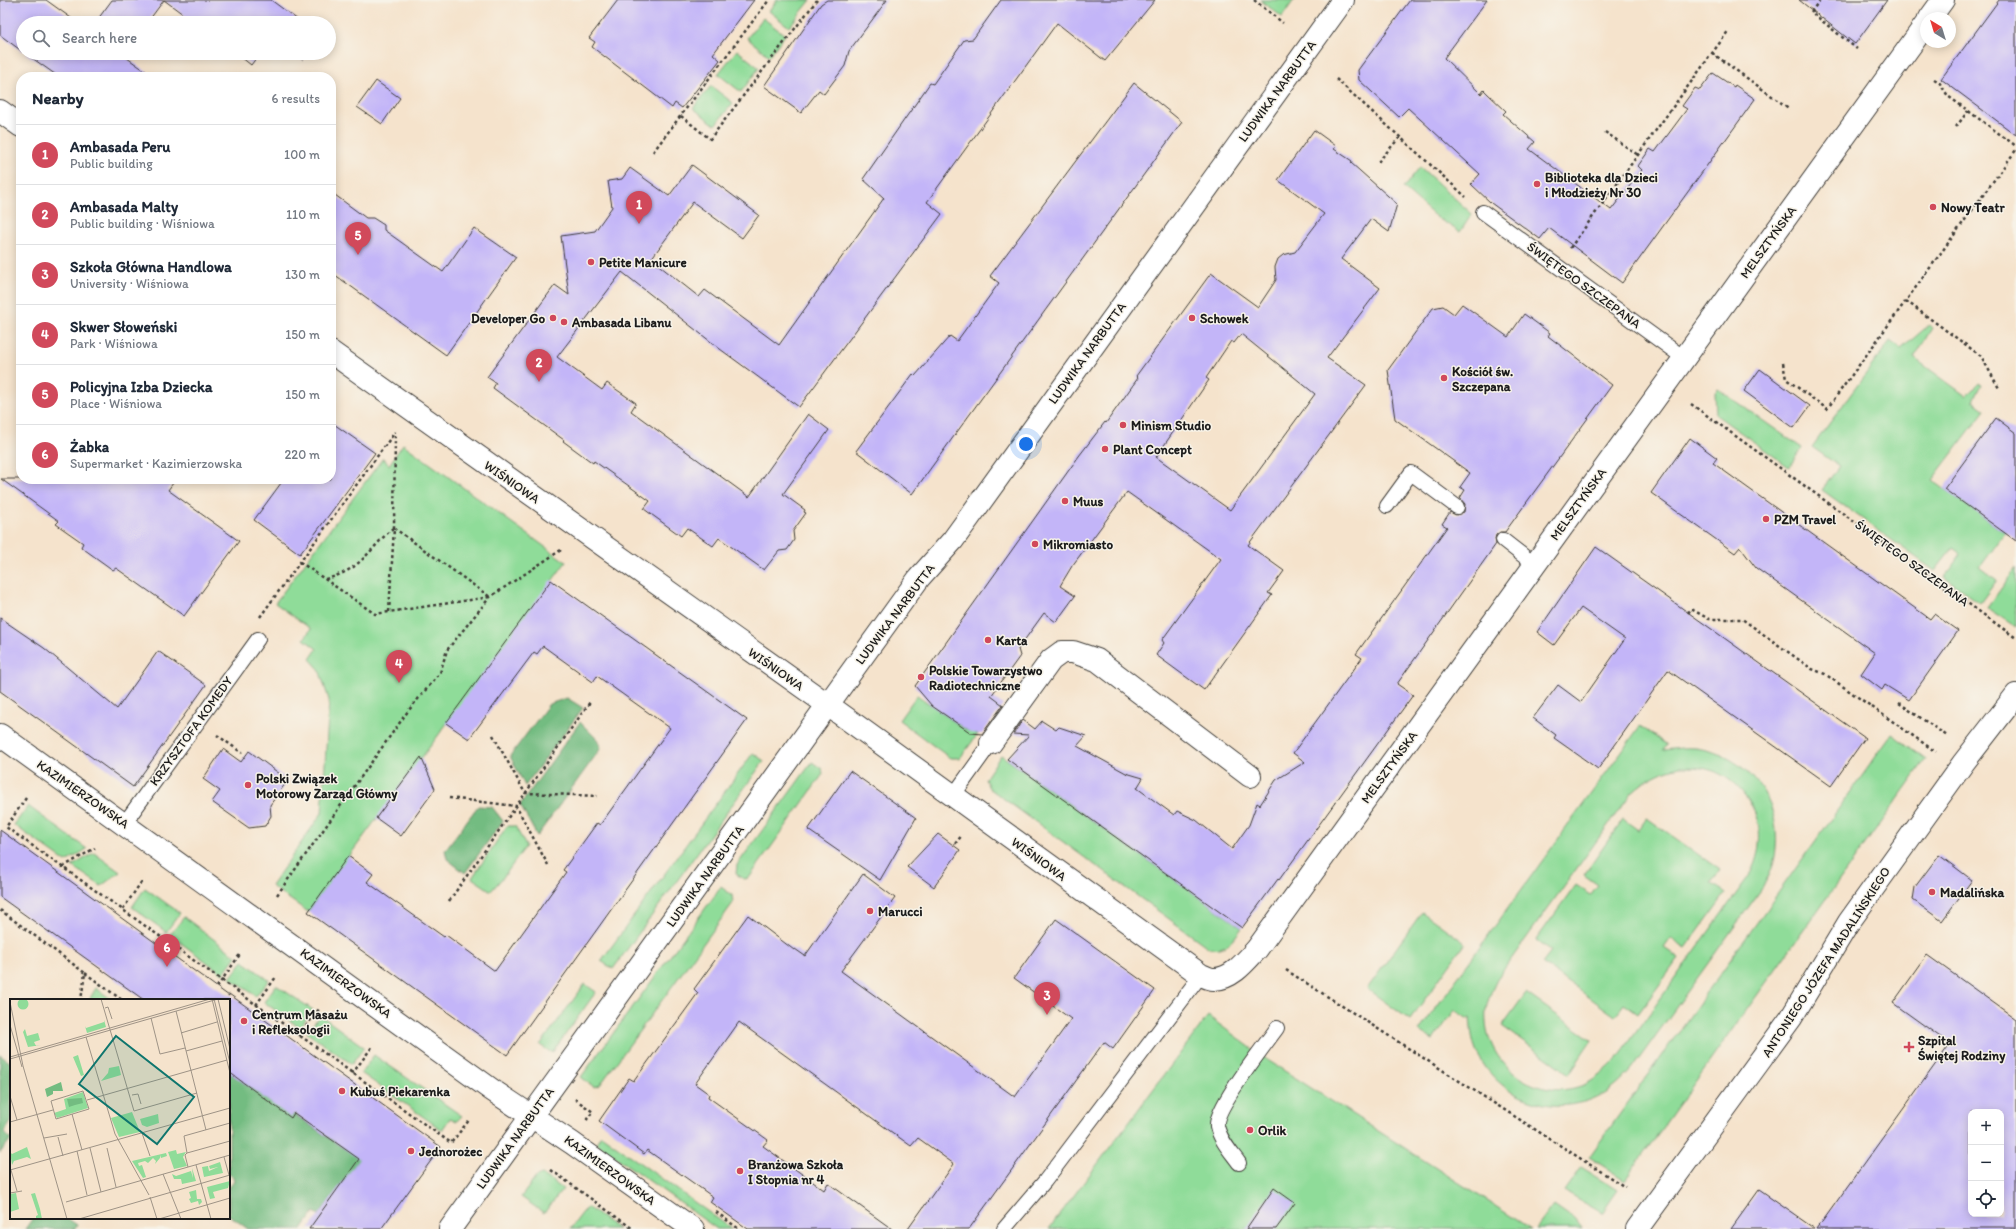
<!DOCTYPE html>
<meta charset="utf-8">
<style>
body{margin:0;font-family:Itim,sans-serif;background:#f6f6f7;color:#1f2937}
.controls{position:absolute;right:12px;bottom:12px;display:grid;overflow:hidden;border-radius:8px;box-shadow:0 2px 10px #0003}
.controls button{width:36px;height:36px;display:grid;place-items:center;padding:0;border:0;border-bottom:1px solid #e0e1e3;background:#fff;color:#1f2937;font:20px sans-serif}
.compass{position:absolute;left:1920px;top:12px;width:36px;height:36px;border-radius:50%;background:#fff;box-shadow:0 2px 10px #0003;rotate:322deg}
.you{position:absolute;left:1026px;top:444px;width:14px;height:14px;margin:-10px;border:3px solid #fff;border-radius:50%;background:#1a73e8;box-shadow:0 0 0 6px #1a73e833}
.badge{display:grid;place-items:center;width:26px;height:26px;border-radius:50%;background:#d1495b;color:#fff;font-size:13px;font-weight:700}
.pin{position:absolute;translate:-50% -33px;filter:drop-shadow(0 1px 2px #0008)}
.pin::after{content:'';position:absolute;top:21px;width:14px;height:12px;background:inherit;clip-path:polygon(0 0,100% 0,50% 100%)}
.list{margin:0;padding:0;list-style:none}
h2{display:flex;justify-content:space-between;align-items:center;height:52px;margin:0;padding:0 16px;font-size:17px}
h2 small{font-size:13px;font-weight:400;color:#747a83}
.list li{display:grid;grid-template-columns:26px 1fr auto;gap:12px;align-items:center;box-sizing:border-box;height:60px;padding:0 16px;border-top:1px solid #e0e1e3}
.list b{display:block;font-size:15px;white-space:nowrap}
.list p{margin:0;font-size:13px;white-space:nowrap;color:#747a83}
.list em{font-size:13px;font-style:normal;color:#747a83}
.icon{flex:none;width:22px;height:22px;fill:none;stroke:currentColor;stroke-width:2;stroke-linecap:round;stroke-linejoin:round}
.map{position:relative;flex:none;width:2016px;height:1229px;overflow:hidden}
.search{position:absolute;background:#fff;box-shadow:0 2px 10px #0003;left:16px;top:16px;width:320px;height:44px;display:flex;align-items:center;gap:10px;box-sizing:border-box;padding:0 14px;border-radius:22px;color:#747a83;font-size:15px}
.panel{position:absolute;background:#fff;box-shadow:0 2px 10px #0003;left:16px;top:72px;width:320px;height:412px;border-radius:16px}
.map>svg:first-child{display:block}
</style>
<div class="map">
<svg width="2016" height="1229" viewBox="0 0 2016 1229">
<rect width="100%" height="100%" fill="#f7f3e8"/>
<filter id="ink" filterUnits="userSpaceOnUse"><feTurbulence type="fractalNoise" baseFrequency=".025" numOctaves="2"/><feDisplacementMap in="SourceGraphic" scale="8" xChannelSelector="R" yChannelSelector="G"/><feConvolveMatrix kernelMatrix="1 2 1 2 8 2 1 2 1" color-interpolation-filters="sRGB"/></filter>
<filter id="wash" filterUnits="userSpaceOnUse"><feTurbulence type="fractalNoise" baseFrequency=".012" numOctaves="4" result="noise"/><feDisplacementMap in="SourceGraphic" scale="16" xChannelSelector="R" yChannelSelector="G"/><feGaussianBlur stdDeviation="0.9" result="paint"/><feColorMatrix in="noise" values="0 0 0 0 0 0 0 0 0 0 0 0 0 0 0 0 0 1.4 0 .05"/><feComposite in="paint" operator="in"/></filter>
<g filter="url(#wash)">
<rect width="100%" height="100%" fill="#f5e3cc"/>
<path fill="#8fdc99" stroke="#567c5a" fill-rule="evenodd" d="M777,0H811L789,27L769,11Z
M1260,0H1294L1282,17Z
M763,18L785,35L769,56L747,38Z
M737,50L759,68L741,92L718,74Z
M711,86L733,103L715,125L693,108Z
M1420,167L1472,214L1460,232L1436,217L1403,188Z
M1929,325L1932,328L1914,358L1966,396L1979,383L1981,384L1973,401L1985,410L1932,480L2005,533L1980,567L1997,580L1980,603L1944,577L1961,554L1953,548L1935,571L1822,490L1839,466L1812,447L1890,341L1901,349Z
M1718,389L1802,448L1789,467L1716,415L1715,392Z
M403,444L566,562L308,912L271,886L322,813L329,700L319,669L310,659L317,649L304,639L311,629L275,603L383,458L389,465Z
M2016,568V627L1987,608Z
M917,695L966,730L978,734L960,758H950L899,720Z
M1640,726L1667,745L1663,750C1674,749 1685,747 1696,748C1747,755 1781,799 1776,849C1775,863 1769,875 1763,887L1631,1070C1622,1080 1613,1089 1601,1095C1555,1120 1496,1098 1476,1050C1472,1040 1471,1029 1470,1018L1468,1019L1455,1010L1433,1040L1419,1031ZM1680,767C1692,767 1704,767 1716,772C1743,784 1763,815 1759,844C1758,856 1754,866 1749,876L1616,1060C1607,1069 1599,1077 1588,1083C1539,1107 1481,1063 1486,1010C1488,998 1493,987 1499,976L1632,792C1647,779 1660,771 1680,767Z
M1892,734L1926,759L1625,1180L1589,1157Z
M753,753L764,761L613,969L601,961Z
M1001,755L1242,928C1232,941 1226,951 1209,948L989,788L985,779Z
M812,762L822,769L823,774L749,878L744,879L736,874L737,865Z
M28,806L87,849L66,862L14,825Z
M1647,818L1720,870L1711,883L1726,893L1686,948L1671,938L1664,948L1679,958L1638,1014L1624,1004L1615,1016L1542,963L1551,951L1536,940L1576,885L1591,895L1598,885L1584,875L1623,819L1638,830Z
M507,826H515L526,846L505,875L491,891L472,878Z
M94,853L120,872L101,886L72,866Z
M721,887L732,895L733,903L600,1085L594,1087L581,1077Z
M145,888L180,913L166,932L132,907Z
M1422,912L1465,943L1410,1020L1367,989Z
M184,917L236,956L223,974L170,935Z
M243,961L269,980L256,996L230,978Z
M585,984L596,992L552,1053L540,1045Z
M276,985L313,1010L300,1028L264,1002Z
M96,988L112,1000H89Z
M1526,993L1592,1040L1569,1074L1502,1026Z
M320,1015L364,1047L352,1064L307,1033Z
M1208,1016L1266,1059L1531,1229H1049Z
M374,1055L462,1116L457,1121L450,1118L442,1130L361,1073Z
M601,1135L732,1229H717L596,1143Z
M1581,1167L1618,1190L1602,1213L1564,1191Z
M542,1174L563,1189L544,1213L521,1197L537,1176Z
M1554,1205L1574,1219L1582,1229H1536Z
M587,1207L618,1229H570Z"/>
<path fill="#73bc81" stroke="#486c4e" d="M567,698L583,708L525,786L510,756L549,704Z
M580,722L597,739L601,748L537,836L520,805Z
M478,806L492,807L503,821L465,873L447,859L445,850Z
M0,1055L11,1063V1122L4,1133L11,1139L0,1153Z
M229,1072L291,1117L294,1114L345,1149L365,1152L319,1215L314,1212L302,1229H248L229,1215V1188L234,1181L233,1177L229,1174Z
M33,1218H67L77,1225L75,1229H25Z"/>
<g id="blocks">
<path fill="#c3b5f8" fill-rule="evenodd" d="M0,0H46L78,23H23V52L0,35Z
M112,0H271L302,23H195L164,0L147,23H95Z
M618,0H754L713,54L720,60L682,108L675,103L672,108L592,47L595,42L589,38Z
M827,0H887L849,51L845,66L824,94L819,90L801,113L764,86L821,4Z
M1001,0H1155L1105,61L1057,23L927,202L942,214L799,407L720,349L622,272L557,357L602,390L607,383L636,403L631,411L749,497L808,414L829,430L783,494L805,510L804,512L806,513L793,531L794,540L787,550L779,551L764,570L719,538L713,546L687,528L681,536L644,509L650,501L594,461L593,463L563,441L564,440L493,388L496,383L487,377L555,285L569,295L561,236L595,231L612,207L608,181L622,179L630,168L669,196L692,165L759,215L742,238L693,202L651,259L699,297L705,290L779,345L884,198L863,179L930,83L933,84L964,40L973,39Z
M1410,0H1487L1444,58L1481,94L1484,90L1488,94L1506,111L1503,114L1535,142L1529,149L1611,210L1642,170L1638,166L1650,149L1655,152L1687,109L1682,106L1695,88L1700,90L1713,73L1734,87L1735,85L1755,99L1622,283L1549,228L1540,239L1491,203L1471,184L1480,174L1408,108L1399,117L1359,80L1358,70Z
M1799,0H1887L1855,44Z
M1999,0H2016V135L1941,79Z
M25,53H120L154,77H59Z
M236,53H260L251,65Z
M293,53H308L303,60Z
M376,81L400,98L382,124L357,107Z
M1134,83L1182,122L912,494L856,451L913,374L915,376L950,336L957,341L999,283L990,276Z
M1314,130L1336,146L1334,149L1352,161L1351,163L1397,204L1389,232L1371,219L1341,259L1380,288L1327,358L1366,385L1248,545L1284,571L1268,593L1272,595L1204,690L1156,655L1164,643L1162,640L1221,559L1127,492L1072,566L1060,586L1075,596L1056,622L1044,613L1018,649L1020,656L991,696L1003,705L982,734L971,733L932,706L915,686L1079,456L1105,422L1106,423L1138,378L1136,376L1211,273L1258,307L1276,280L1275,267L1278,259L1283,255L1295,252L1324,214L1278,180ZM1241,334L1315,394L1230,510L1156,457L1209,380L1206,378L1231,341L1234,343Z
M331,192L366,218H373L384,225V230L443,272L474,228L516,257L446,355L331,272Z
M1462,304L1508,337L1524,314L1550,333L1548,336L1612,385L1505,532H1500L1496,535L1495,539L1496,544L1397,684L1413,695L1279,880L1278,879L1242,928L1007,759L1029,735L1013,734L1023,720L1035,729L1042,721L1056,730L1059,727L1086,736L1077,746L1126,773L1143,778L1137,788L1174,815L1177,811L1196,820L1232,849L1249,825L1257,803L1260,805L1276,780L1305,762L1293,753L1362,658L1356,654L1447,527L1442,524L1450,512L1456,515L1464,512L1465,504L1460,498L1465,490L1460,487L1470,473L1395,419L1388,370L1433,308L1443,306L1454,314Z
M1760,369L1810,406L1794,428L1744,391Z
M1996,418L2016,433V541L1944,489Z
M331,422L375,453L300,554L254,520L284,479H331Z
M1690,438L1717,458L1713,463L1930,619L1934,614L1958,631L1909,700L1885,685L1882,690L1861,674L1875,653L1756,568L1740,547L1735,553L1651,493Z
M1,479H176L168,490L239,541L184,616L116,568L113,570L81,547L83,543L56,524L59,521Z
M1596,547L1865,738L1831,786L1668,670L1598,769L1554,738L1556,735L1533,718L1558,685L1581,702L1625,639L1581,608L1554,645L1537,632Z
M551,580L747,720L507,1055L308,912L348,856L373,874L367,882L444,937L446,935L495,971L566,872L563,870L597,823L600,825L670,728L597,676L593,682L543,646L537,654L534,652L469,739L446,723Z
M0,618L44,648L117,709L158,651L206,685L133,787L0,691Z
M223,749L241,762L249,751L288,780L270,805L271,816L265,826L249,828L212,802L220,791L203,779Z
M421,757L435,789L401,836L376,818Z
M850,771L916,818L880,880L808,830Z
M0,830L229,996V994L441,1147L381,1229H309L359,1159L294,1113L291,1118L229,1072V1000H144L0,897Z
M938,834L960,850L934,887L907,867Z
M1939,855L1972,880L1942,921L1913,900L1915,887Z
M863,874L895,898L841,971L1015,1097L1071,1019L1014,978L1056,919L1155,990L1113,1049L1104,1042L969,1229H908L954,1164L918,1138L911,1146L739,1022L695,1084L709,1094L708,1097L768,1140L763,1146L824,1190L828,1183L892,1229H748L710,1202L713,1197L647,1150L644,1154L599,1121L629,1078L634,1081L698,993L694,989L748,915L794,950L795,949L805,956Z
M1927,955L2016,1019V1229H1817L1950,1044L1893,1003ZM1971,1112H2001V1214H1971Z
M1274,1188L1295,1203L1276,1229H1246Z
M1759,1190L1815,1229H1731Z"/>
</g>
</g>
<g filter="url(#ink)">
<use href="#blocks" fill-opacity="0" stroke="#3d3a36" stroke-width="1"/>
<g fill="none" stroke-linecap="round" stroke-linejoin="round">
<g stroke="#3d3a36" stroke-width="16">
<path id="service" d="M1483,212L1684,358
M1387,506L1411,473L1457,507
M1503,540L1535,565
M953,796L991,743
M124,824L258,639
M1239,1163C1231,1152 1220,1140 1217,1126C1214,1109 1265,1045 1277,1028
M1004,1229L1045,1181L1201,975"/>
</g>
<g stroke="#3d3a36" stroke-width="24">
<path id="minor" d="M1930,18L1943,0
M0,111L21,126
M331,352L828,705L1201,975C1204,976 1209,979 1213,979C1231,980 1246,961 1257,949L1926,24
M0,735L492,1090L572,1143L693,1229
M991,743L1051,660L1062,652H1073L1097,660L1250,776
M450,1229L919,578L953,540L1343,0"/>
</g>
<g stroke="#3d3a36" stroke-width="24">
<path id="tertiary" d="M1637,1229L1791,1018L1849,922L1964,762L2016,695"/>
</g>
<path stroke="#3d3a36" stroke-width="2.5" stroke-dasharray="3 3" stroke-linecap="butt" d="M1254,0L1283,23
M1820,0L1811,12L1857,49
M1712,53L1790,109
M1336,79L1466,197
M1934,79L1939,82L1948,96L2016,146
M681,116L710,139L817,0
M1956,127L1968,111
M1605,132L1638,155
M653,152L769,0
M1378,162L1400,137
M1570,248L1729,30
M1906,301L1981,356L2000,390
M1783,363L1786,379L1827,409L2016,150
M1691,404L2016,638
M394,528L490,597
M300,562L375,614L490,597
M325,579C361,571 369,549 394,527
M389,612L394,528L395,432
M1688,613L1691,609L1709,619H1742L1812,669L1825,674L1936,752
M260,617L395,432
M1899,703L1947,736
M217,735L242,753
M493,735L525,793L597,796
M26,798L6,827L451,1143L470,1119
M449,798L516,806L548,865
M955,844L962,835
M63,867L95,848
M277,895L408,711L440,673L447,650L490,597L561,550
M449,901L590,702
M123,909L142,881
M0,910L85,973L81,1000
M1286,970L1625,1187
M85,973L122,1000
M217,987L241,953
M256,1005L276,977
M299,1036L319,1009
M352,1074L372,1047
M575,1099L593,1112L587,1119L589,1120
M551,1170L633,1229
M716,1212L739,1229"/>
<use href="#service" stroke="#fff" stroke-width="14"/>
<use href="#minor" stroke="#fff" stroke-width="22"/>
<use href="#tertiary" stroke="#fff" stroke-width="22"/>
</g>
</g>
<g fill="#d1495b" stroke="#f7f3e8" stroke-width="1.5">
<circle cx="1537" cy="184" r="4"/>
<circle cx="1933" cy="207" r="4"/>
<circle cx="591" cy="262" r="4"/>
<circle cx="553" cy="318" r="4"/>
<circle cx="1192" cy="318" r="4"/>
<circle cx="564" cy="322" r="4"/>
<circle cx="1444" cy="378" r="4"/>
<circle cx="1123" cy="425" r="4"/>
<circle cx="1105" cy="449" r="4"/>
<circle cx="1065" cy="501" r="4"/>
<circle cx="1766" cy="519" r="4"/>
<circle cx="1035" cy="544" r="4"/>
<circle cx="988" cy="640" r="4"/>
<circle cx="921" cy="677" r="4"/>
<circle cx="248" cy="785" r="4"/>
<circle cx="1932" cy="892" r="4"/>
<circle cx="870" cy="911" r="4"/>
<circle cx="244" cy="1021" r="4"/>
<path d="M1907 1041h4v4h4v4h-4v4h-4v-4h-4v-4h4z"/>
<circle cx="342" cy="1091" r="4"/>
<circle cx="1250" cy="1130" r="4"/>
<circle cx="411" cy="1151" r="4"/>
<circle cx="740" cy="1171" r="4"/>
</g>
<g text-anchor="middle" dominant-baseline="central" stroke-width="3" stroke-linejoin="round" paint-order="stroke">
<g font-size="13" fill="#1c1c1c" stroke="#f7f3e8">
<text transform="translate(1277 91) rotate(-54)">LUDWIKA NARBUTTA</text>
<text transform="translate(1768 242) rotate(-54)">MELSZTYŃSKA</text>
<text transform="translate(1584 285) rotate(36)">ŚWIĘTEGO SZCZEPANA</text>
<text transform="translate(1087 353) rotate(-54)">LUDWIKA NARBUTTA</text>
<text transform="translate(512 482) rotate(35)">WIŚNIOWA</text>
<text transform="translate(1578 504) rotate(-54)">MELSZTYŃSKA</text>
<text transform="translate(1912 563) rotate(36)">ŚWIĘTEGO SZCZEPANA</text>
<text transform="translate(895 614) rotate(-53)">LUDWIKA NARBUTTA</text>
<text transform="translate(776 669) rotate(35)">WIŚNIOWA</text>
<text transform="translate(191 731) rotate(-54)">KRZYSZTOFA KOMEDY</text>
<text transform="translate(1389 767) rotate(-54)">MELSZTYŃSKA</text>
<text transform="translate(83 794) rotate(35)">KAZIMIERZOWSKA</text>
<text transform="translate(1039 859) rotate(36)">WIŚNIOWA</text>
<text transform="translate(705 876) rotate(-54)">LUDWIKA NARBUTTA</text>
<text transform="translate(1826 962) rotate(-57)">ANTONIEGO JÓZEFA MADALIŃSKIEGO</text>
<text transform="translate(346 983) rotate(36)">KAZIMIERZOWSKA</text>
<text transform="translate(515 1138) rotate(-54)">LUDWIKA NARBUTTA</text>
<text transform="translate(610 1170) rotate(36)">KAZIMIERZOWSKA</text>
</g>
<g font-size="13" font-weight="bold" fill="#1c1c1c" stroke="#f7f3e8" text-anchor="start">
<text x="1545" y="177">Biblioteka dla Dzieci<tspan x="1545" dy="15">i Młodzieży Nr 30</tspan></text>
<text x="1941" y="207">Nowy Teatr</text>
<text x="599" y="262">Petite Manicure</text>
<text x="545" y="318" text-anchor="end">Developer Go</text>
<text x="1200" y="318">Schowek</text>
<text x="572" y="322">Ambasada Libanu</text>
<text x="1452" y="371">Kościół św.<tspan x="1452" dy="15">Szczepana</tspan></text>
<text x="1131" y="425">Minism Studio</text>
<text x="1113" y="449">Plant Concept</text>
<text x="1073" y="501">Muus</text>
<text x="1774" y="519">PZM Travel</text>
<text x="1043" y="544">Mikromiasto</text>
<text x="996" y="640">Karta</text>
<text x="929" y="670">Polskie Towarzystwo<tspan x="929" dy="15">Radiotechniczne</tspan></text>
<text x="256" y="778">Polski Związek<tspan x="256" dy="15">Motorowy Zarząd Główny</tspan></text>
<text x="1940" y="892">Madalińska</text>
<text x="878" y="911">Marucci</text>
<text x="252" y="1014">Centrum Masażu<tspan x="252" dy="15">i Refleksologii</tspan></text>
<text x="1918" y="1040">Szpital<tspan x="1918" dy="15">Świętej Rodziny</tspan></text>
<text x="350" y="1091">Kubuś Piekarenka</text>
<text x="1258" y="1130">Orlik</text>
<text x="419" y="1151">Jednorożec</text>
<text x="748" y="1164">Branżowa Szkoła<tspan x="748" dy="15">I Stopnia nr 4</tspan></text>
</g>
</g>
<g transform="translate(10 999)">
<rect width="220" height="220" fill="#f5e3cc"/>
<path d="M7.5 5a5.5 5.5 0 1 1 11 0a5.5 5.5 0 1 1-11 0ZM94,21L96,28L77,34L75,27L76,29L94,23ZM15,30L17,37L28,34L30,41L24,43L26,47L31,46L18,48L13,33ZM68,56L74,76L71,77L63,58ZM109,67L111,76L91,82L98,74L99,69ZM73,93L78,109L47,119L44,114L56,110L54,100ZM122,113L130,133L109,138L101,119ZM148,115L149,124L137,128L132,126L130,120ZM17,148L21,160L17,158L4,162L2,166L0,153L2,155ZM166,151L167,155L176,153L173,158L177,167L164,170L158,153ZM156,154L157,157L151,159L150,156V159L145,165L146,162L143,159L138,164L135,162L128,164L129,167L132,166L136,178L133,179L122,162ZM210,163L213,174L194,178L192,168L198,167L199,172L208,168L200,170L199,167ZM182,169L186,182L172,185L171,180H164L162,175L166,177L181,172L183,179ZM220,182L218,189L203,193L205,199L200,200L197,188ZM186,191L187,200H191L192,203L189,206L188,202L181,204L179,200L181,199L179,193ZM6,194L9,210L0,213V195ZM25,194L30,210L32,220H26V217L28,216L21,195Z" fill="#8fdc99"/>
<path d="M51,83L53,92H43V95L37,98L35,90ZM72,99L73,104L65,106V102V106L59,108L57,100Z" fill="#73bc81"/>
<path fill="none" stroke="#9e9386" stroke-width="1" d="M91,0L124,112L187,94M202,0L220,74M204,0L220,64M208,0L220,50M0,3L13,67L57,220M95,9L98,8L102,20M166,12L196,131M141,19L150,55L175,49M0,26L12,68M171,34L207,23M76,38L105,135L139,196M176,52L212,42M0,58L200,0M0,60L208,0M73,92L79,110L46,120L41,102ZM122,96L128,95L131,105M0,97L7,121M77,101L217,61M62,115L72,151M0,123L43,111M132,134L140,157M48,138L53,157M34,139L57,135M80,149L91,193M97,149L106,188M67,152L77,196M177,154L174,137L220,124M177,154L220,142M177,154L175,156L178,168M214,158L219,176M186,166L201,220M0,171L220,109M1,171L7,192M153,175L171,220M0,194L12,192M140,198L147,220M56,203L220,156M69,220L220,176M149,220L220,199"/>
<path fill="#0f766e" fill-opacity="0.15" stroke="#0f766e" stroke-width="2" d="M106,37L184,98L147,145L69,85Z"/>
<rect width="220" height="220" fill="none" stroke="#1c1c1c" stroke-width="2"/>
</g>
</svg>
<div class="controls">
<button>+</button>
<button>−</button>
<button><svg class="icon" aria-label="locate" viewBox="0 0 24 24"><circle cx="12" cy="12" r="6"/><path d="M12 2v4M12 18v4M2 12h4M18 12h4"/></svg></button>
</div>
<svg class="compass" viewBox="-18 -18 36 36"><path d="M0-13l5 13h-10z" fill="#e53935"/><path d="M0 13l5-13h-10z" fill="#747a83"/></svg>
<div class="you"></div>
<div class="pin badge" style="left:639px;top:224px">1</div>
<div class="pin badge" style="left:539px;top:382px">2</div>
<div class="pin badge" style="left:1047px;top:1015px">3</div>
<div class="pin badge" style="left:399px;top:683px">4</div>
<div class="pin badge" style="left:358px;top:255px">5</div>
<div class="pin badge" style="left:167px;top:967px">6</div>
<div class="search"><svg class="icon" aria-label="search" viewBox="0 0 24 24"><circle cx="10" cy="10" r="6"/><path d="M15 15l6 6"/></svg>Search here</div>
<section class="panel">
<h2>Nearby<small>6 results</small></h2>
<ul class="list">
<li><span class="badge">1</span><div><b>Ambasada Peru</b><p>Public building</p></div><em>100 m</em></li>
<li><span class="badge">2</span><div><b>Ambasada Malty</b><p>Public building · Wiśniowa</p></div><em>110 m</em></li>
<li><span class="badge">3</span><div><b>Szkoła Główna Handlowa</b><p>University · Wiśniowa</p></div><em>130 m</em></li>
<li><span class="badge">4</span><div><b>Skwer Słoweński</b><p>Park · Wiśniowa</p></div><em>150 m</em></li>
<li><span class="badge">5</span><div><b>Policyjna Izba Dziecka</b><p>Place · Wiśniowa</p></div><em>150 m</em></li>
<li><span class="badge">6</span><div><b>Żabka</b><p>Supermarket · Kazimierzowska</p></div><em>220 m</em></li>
</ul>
</section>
</div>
